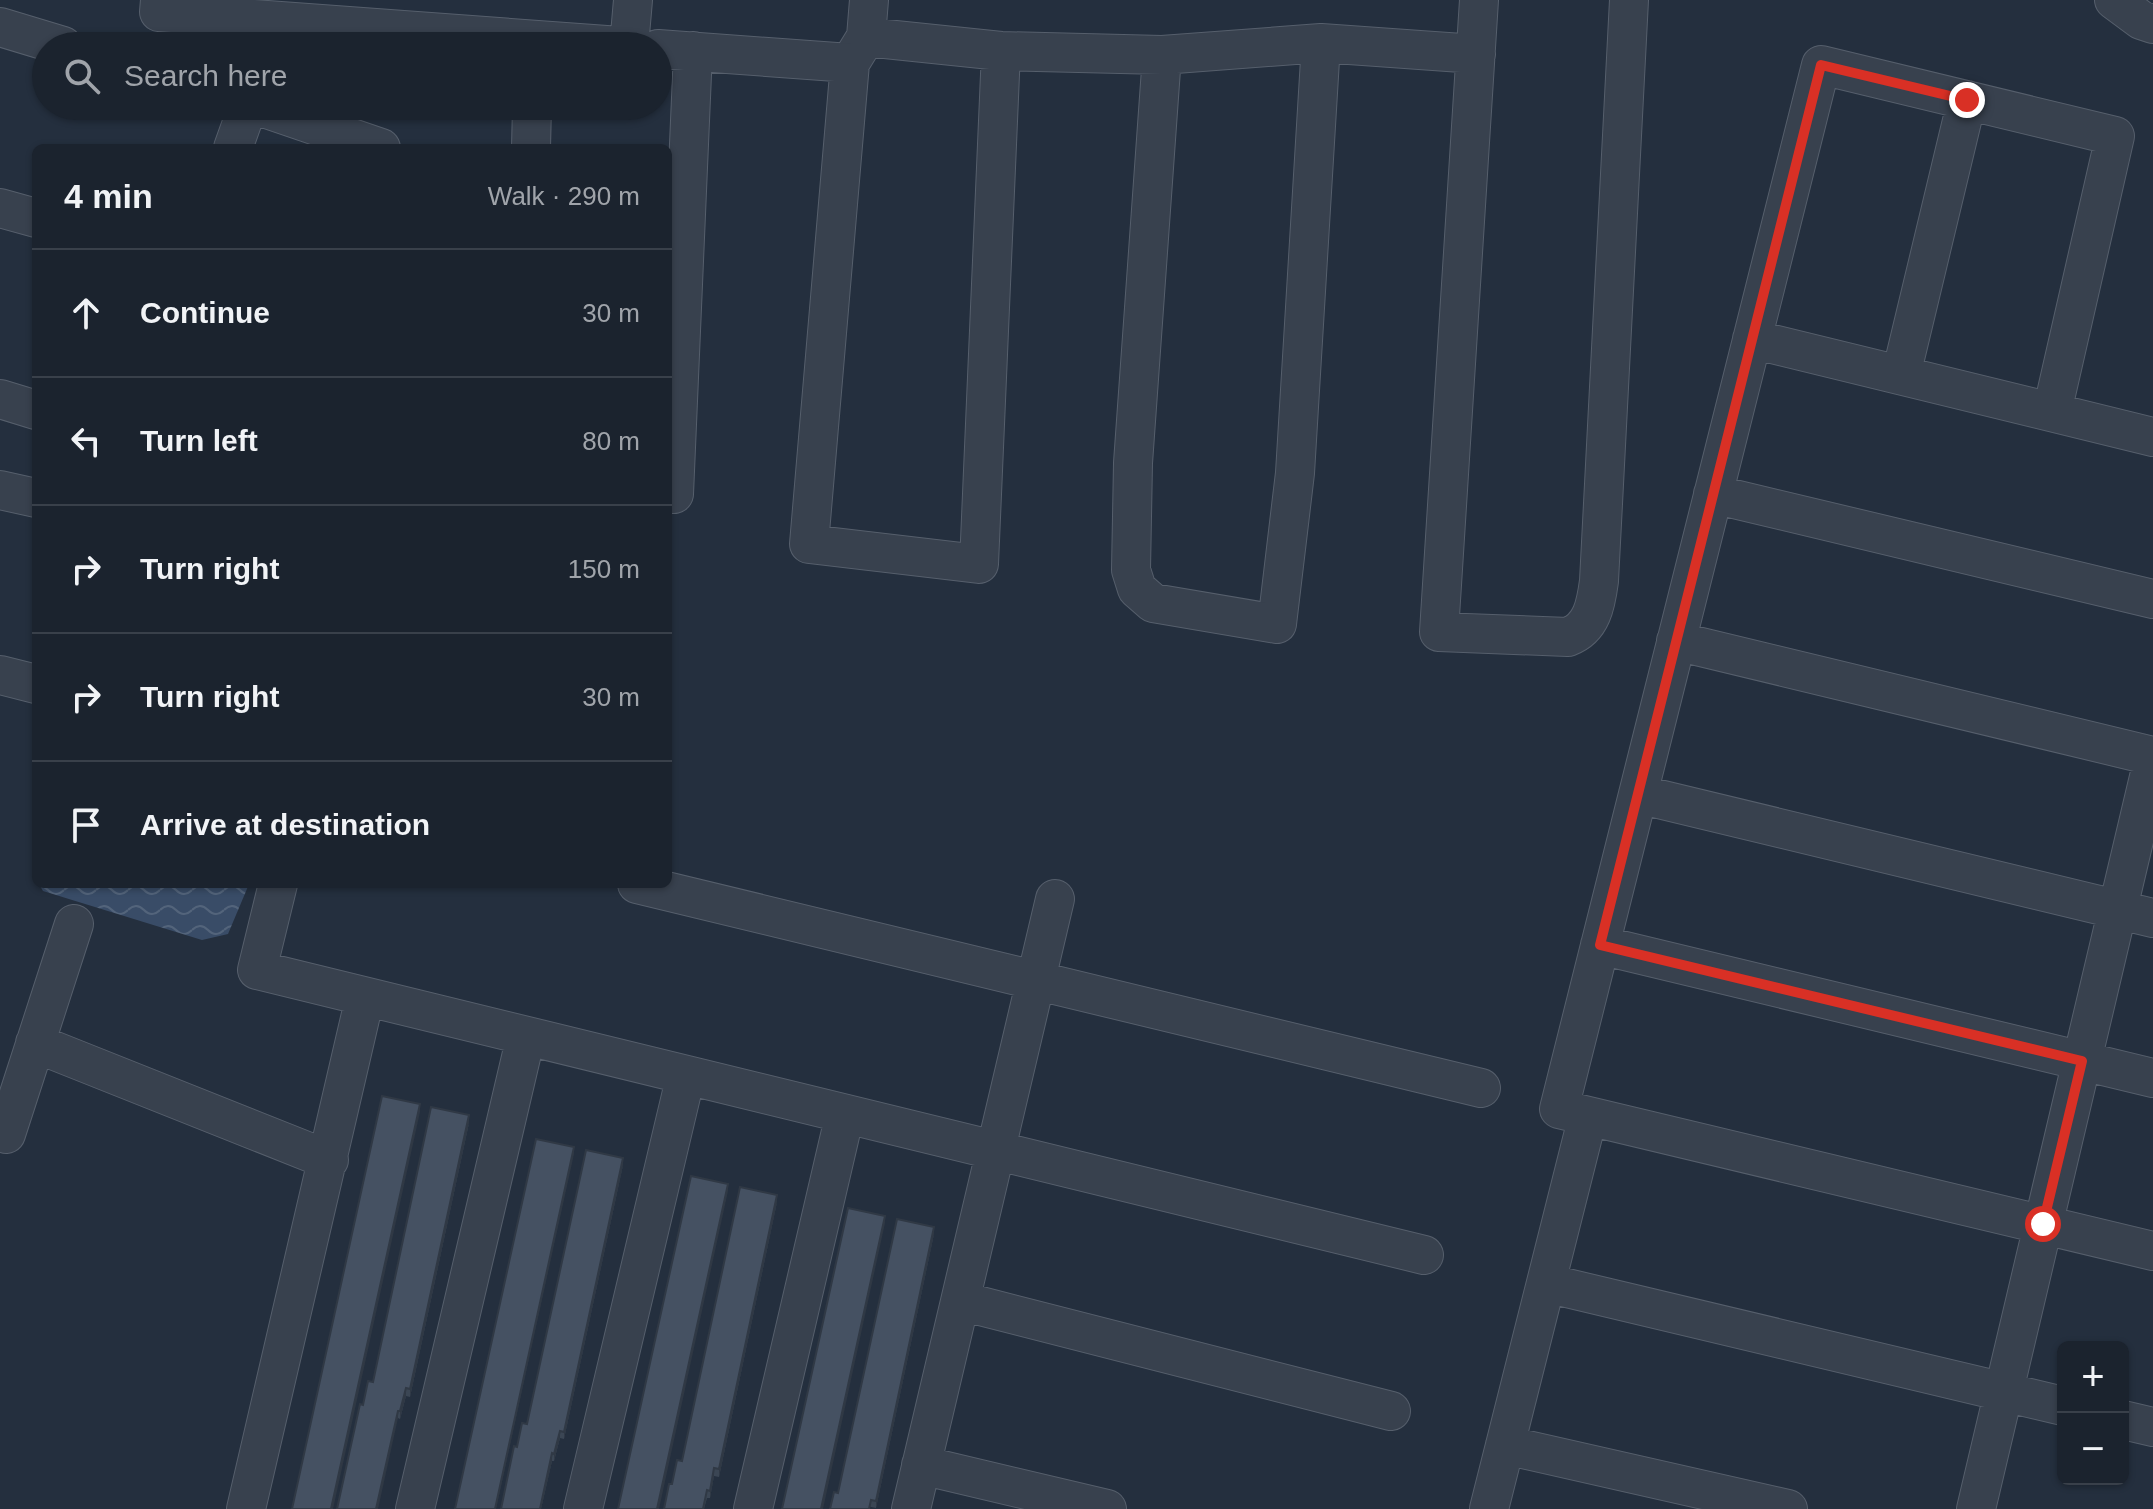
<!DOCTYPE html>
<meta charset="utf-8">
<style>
body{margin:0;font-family:Helvetica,sans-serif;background:#282f3a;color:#f1f3f6}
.controls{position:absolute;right:24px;bottom:24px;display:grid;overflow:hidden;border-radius:12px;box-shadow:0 2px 6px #0004}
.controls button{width:72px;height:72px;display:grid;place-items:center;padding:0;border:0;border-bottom:2px solid #39404a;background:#1b232e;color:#f1f3f6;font:40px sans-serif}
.stop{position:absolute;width:24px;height:24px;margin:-18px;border:6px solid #d93025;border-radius:50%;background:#fff}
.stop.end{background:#d93025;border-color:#fff;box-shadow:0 2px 8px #0008}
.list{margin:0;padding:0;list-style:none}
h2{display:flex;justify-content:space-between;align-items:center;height:104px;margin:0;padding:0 32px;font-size:34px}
h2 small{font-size:26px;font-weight:400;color:#a0a4aa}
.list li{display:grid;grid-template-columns:52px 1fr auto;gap:24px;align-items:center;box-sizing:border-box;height:128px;padding:0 32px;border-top:2px solid #39404a}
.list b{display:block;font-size:30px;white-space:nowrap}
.list em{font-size:26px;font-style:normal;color:#a0a4aa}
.icon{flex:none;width:44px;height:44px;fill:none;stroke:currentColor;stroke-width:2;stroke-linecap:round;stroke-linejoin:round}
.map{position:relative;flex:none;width:2153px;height:1509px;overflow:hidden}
.search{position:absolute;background:#1b232e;box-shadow:0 2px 6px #0004;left:32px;top:32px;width:640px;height:88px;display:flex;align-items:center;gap:20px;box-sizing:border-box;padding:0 28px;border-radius:44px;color:#a0a4aa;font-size:30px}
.panel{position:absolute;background:#1b232e;box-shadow:0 2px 6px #0004;left:32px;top:144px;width:640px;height:744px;border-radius:12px}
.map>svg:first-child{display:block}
</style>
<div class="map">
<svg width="2153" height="1509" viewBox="0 0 2153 1509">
<defs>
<pattern id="water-waves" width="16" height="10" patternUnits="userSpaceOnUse" patternTransform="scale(2)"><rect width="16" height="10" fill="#394c67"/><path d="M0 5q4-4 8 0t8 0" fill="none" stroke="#53647b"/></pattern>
</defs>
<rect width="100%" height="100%" fill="#242f3e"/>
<path fill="url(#water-waves)" d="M39,884H249L228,934L202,940L43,891Z"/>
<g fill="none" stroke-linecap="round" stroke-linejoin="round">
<g stroke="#565f6c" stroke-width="40">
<path id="minor" d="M160,0L159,12L620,46
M1479,0L1439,632L1568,637C1592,628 1596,604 1599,581L1629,0
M2114,0L2141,20L2153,24
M0,27L63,46
M866,37L869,0
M629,46L633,0
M658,49L850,63
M1001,51L979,564L809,544L850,63L866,37L1001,51L1162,55L1321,43L1476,54
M1162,55L1133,463L1131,570L1137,589L1153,603L1277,624L1295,473L1321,43
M258,106L381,148
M233,148L248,106
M531,148L532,106
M0,208L36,218
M1752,339L2153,437
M1901,375L1967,100
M0,399L36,410
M2052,412L2115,136L1821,65L1559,1109L2153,1251
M0,490L36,498
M668,493L674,494L693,51
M1713,494L2153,599
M1676,641L2153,756
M0,675L36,684
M1638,794L2153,918
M278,884L257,970L1424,1255
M637,884L1481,1088
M1600,945L2153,1078
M35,1043L329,1160
M6,1134L74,924
M1546,1283L2063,1406
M961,1301L1391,1411
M2123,1420L2153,1427
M1505,1445L1788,1509
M921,1465L1107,1509
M246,1509L365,997
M415,1509L526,1036
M583,1509L686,1075
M753,1509L845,1114
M911,1509L1055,899
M1489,1509L1588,1116
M1976,1509L2153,760"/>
</g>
<use href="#minor" stroke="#38414e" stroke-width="38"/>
</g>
<path fill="#3b4654" d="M469,1123L410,1397L406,1396L400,1419L398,1418L363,1405L373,1382Z
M623,1165L564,1439L560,1438L554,1461H552L541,1509H501L517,1447L527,1424Z
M777,1202L719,1477L714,1476L710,1498H707L704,1509H664L672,1484L682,1461Z
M934,1234L876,1508L871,1507L838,1493Z"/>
<path fill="#303945" d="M420,1104V1112L333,1509H331Z
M469,1115V1123L410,1397V1389Z
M574,1147V1154L496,1509H495Z
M623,1158V1165L564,1439V1432Z
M728,1184V1191L659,1509H657Z
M777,1195V1202L719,1477V1469Z
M885,1216V1223L823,1509H821Z
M934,1227V1234L876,1508V1501Z
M406,1388V1396L400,1419V1411Z
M398,1411V1418L378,1509H376Z
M560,1431V1438L554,1461V1454Z
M552,1453V1461L541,1509H540Z
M714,1468V1476L710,1498V1491Z"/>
<path fill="#455162" stroke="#303945" stroke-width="2" d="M382,1096L420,1104L331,1509H292Z
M431,1107L469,1115L410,1389L406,1388L400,1411H398L376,1509H337L360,1404L363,1405L368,1381L373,1382Z
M536,1139L574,1147L495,1509H455Z
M586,1150L623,1158L564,1432L560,1431L554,1454L552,1453L540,1509H501L514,1446L517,1447L522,1423L527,1424Z
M691,1176L728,1184L657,1509H618Z
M740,1187L777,1195L719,1469L714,1468L710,1491L707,1490L703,1509H664L669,1484H672L677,1460L682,1461Z
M848,1208L885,1216L821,1509H782Z
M897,1219L934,1227L876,1501L871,1500L869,1509H830L834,1492L838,1493Z"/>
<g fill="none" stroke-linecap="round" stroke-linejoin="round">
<path stroke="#d93025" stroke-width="10" d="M1967,100L1821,65L1600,945L2082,1061L2043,1224"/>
</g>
</svg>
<div class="controls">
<button>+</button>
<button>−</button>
</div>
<div class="stop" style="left:2043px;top:1224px"></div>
<div class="stop end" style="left:1967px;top:100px"></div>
<div class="search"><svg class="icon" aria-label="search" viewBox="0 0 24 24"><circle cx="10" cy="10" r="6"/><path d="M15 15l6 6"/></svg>Search here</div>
<section class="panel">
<h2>4 min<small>Walk · 290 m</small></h2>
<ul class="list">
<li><svg class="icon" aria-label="ahead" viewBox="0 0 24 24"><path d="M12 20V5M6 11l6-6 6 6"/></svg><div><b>Continue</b></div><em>30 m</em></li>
<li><svg class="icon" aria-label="left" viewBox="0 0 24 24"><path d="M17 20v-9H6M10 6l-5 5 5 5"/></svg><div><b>Turn left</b></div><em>80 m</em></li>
<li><svg class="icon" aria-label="right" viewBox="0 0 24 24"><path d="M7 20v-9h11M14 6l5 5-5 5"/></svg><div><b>Turn right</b></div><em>150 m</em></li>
<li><svg class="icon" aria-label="right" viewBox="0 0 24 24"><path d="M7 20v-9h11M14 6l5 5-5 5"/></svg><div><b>Turn right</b></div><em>30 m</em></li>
<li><svg class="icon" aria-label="arrive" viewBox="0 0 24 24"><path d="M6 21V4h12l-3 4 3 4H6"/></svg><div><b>Arrive at destination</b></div></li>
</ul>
</section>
</div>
